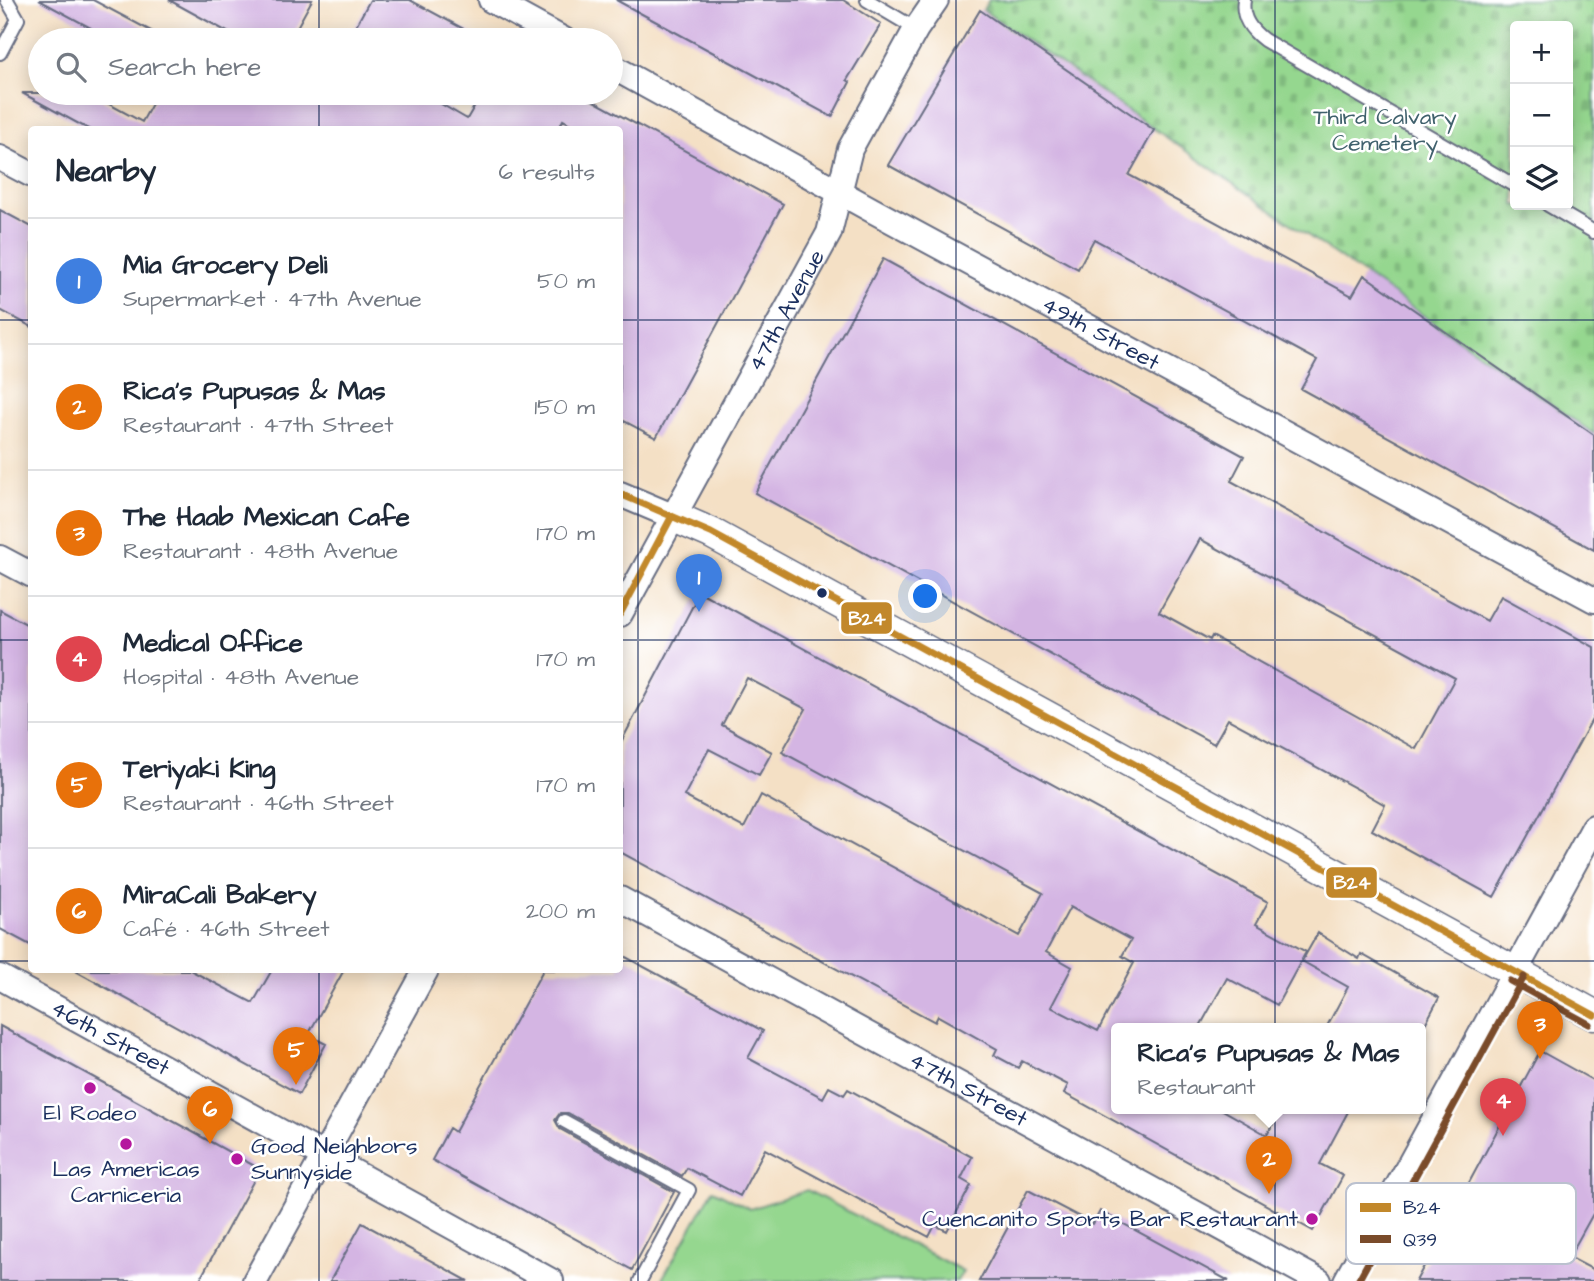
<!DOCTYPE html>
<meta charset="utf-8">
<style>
body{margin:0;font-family:"Architects Daughter",sans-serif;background:#f2f2f3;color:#1f2937}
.controls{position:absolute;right:21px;top:21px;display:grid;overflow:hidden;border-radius:7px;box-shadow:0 4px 18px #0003}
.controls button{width:63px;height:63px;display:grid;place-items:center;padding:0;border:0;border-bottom:2px solid #e0e1e3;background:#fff;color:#1f2937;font:35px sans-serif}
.you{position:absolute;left:926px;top:597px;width:24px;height:24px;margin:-18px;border:5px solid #fff;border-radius:50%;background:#1a73e8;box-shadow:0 0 0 10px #1a73e833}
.badge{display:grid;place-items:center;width:46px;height:46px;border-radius:50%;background:#b5179e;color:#fff;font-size:23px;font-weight:700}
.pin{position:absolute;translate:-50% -58px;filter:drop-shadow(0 2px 4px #0008)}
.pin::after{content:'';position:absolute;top:37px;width:24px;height:21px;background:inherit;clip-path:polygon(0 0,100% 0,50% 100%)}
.popup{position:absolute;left:1111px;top:1023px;width:315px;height:91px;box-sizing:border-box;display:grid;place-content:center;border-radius:7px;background:#fff;filter:drop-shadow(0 2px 5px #0005);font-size:23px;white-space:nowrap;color:#747a83}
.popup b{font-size:26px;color:#1f2937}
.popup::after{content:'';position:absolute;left:50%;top:100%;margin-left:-14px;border:14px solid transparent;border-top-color:#fff}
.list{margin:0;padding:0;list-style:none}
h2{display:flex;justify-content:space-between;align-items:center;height:91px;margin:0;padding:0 28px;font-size:30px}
h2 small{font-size:23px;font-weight:400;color:#747a83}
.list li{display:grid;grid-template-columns:46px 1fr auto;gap:21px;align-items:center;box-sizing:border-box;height:126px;padding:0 28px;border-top:2px solid #e0e1e3}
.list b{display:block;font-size:26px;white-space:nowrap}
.list p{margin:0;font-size:23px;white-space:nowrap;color:#747a83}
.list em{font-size:23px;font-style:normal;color:#747a83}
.icon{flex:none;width:38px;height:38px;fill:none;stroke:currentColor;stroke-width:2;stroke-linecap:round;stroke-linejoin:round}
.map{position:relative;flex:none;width:1594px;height:1281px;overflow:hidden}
.search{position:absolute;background:#fff;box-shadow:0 4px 18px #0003;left:28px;top:28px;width:595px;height:77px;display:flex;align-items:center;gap:18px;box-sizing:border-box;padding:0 24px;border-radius:38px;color:#747a83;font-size:26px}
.panel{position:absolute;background:#fff;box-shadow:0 4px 18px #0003;left:28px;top:126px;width:595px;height:847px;border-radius:7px}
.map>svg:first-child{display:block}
</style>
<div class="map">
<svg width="1594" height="1281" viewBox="0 0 1594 1281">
<defs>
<pattern id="cemetery-stones" width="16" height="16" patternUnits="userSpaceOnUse" patternTransform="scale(1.75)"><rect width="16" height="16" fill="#95d78f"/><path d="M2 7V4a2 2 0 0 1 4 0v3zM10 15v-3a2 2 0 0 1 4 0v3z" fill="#80b97e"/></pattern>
</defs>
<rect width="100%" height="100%" fill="#fff"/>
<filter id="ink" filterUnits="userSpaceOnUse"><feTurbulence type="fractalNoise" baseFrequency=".0143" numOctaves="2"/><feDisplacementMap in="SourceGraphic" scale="14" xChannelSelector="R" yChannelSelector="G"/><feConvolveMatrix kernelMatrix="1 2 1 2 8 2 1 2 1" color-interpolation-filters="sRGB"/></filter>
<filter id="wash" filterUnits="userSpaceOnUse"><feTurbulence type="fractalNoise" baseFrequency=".00686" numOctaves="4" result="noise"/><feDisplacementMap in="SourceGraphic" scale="28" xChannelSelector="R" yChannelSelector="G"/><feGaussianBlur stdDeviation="1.57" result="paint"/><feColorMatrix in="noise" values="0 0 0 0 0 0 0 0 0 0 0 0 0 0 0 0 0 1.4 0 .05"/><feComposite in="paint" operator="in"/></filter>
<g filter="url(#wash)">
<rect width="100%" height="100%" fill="#f4e0c5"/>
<path fill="url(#cemetery-stones)" stroke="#588376" stroke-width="2" fill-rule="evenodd" d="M989,0H1594V434L983,10ZM1515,26H1568V205H1515Z"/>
<path fill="#95d78f" stroke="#588376" stroke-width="2" d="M713,1190L750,1209L807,1190L963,1271L957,1281H661Z"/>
<g id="blocks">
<path fill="#d4b5e3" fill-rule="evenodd" d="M39,0H93L168,40H87L91,28Z
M169,0H312L290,40H242Z
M370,0H410L484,40H348Z
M616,0H843L881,24L847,80L850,82L832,117Z
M980,10L1154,130L1129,175L1352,296L1364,275L1594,435V550L1301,389L1317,360L1291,346L1094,239L1078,269L888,165Z
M22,93H95L96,97L142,122L158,93H422L467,119L482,93H579L783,204L656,438L620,419V130H581L563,120L558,130H90Z
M0,210L32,227V327L0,310Z
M883,259L1244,456L1231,481L1264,499L1487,621L1501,596L1594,647V716L1494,897L1372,830L1385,805L1361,791L1228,719L1214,744L755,493ZM1200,539L1455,678L1416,749L1212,636L1210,640L1159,612Z
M700,592L1268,902L1256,924L1306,952L1277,1005L1227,978L1199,1028H1117V1108H1219L1267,1135L1282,1108H1350L1320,1164L1343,1176L1313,1231L1064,1093L1068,1085L1022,1061L1018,1068L994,1055L997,1049L938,1016L935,1022L620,852V744ZM747,678L806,709L782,752L1043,893L1019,936L761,795L744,828L684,796L709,749L759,775L772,752L722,725ZM1070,907L1131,940L1122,956L1134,963L1098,1031L1051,1007L1072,967L1046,952Z
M0,610L32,627V946L0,929Z
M1318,933L1359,959L1361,954L1439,998L1423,1028H1326L1348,987L1302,961Z
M620,954L763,1031L748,1058L823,1098L829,1087L844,1095L848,1089L972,1157L961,1179L971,1185L947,1231L935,1225L929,1237L765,1149L740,1196L687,1168L682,1176L568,1113H560L555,1120L560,1129L674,1192L632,1270L432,1160L449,1128L455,1132L543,970H620Z
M74,970H190L253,1003L272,970H344L308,1035L326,1044L299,1094Z
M0,1026L260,1169L199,1281H0Z
M1540,1051L1594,1081V1212L1569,1257L1594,1270V1281H1416Z
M1028,1190L1093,1224L1100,1211L1229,1281H979Z
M362,1223L468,1281H330Z"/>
</g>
</g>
<g filter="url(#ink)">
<use href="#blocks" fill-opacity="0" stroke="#676d82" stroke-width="2"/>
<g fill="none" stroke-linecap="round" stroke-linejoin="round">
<g stroke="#676d82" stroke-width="16">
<path id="service" d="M867,0L916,29
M1244,0C1241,18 1251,30 1264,40L1515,186
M0,53L18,19L7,0
M1548,205L1594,232
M564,1121L689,1190L640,1281"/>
</g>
<g stroke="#676d82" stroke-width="28">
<g id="minor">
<path d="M491,0L564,40"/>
<path id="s1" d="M611,66L872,210L1594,600"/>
<path d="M0,158L32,175"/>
<path d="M620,494L672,516"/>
<path d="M0,558L32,575"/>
<path id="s2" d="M620,614L829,233L850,149L916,29L936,0"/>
<path id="s3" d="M620,899L1319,1281"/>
<path id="s4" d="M0,977L551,1281"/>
<path d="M255,1281L426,970"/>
<path d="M1346,1281L1594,827"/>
</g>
</g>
<g stroke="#676d82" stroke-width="33">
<path id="tertiary" d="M672,516L711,533L1594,1015"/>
</g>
<use href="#service" stroke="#fff" stroke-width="12"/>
<use href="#minor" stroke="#fff" stroke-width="24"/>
<use href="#tertiary" stroke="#fff" stroke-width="30"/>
<g stroke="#fff" stroke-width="12">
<path id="bus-1" d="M620,494L711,533L1594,1015
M620,614L672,516"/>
</g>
<g stroke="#fff" stroke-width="12">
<path id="bus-2" d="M1510,981L1589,1024
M1358,1281L1524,977"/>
</g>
<use href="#bus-1" stroke="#c2882b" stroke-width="7"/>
<use href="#bus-2" stroke="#7a4b2a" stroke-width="7"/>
</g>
</g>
<path fill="none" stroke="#1b2f5e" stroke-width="2" stroke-opacity="0.55" d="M319,0V40M638,0V1281M956,0V1281M1275,0V1281M319,93V130M0,320H32M620,320H1594M0,640H32M620,640H1594M0,961H32M620,961H1594M319,970V1281"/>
<circle fill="#1b2f5e" stroke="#fff" stroke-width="2.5" cx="822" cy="593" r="6"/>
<g fill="#b5179e" stroke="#fff" stroke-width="2.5">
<circle cx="90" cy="1088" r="7"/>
<circle cx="126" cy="1144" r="7"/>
<circle cx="237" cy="1159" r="7"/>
<circle cx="1312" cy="1219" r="7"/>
</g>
<g text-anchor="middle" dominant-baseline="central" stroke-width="5" stroke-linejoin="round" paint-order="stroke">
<g font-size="23" fill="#40616d" stroke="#fff">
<text x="1385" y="117">Third Calvary<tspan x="1385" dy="26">Cemetery</tspan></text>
</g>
<g font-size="23" fill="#1b2f5e" stroke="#fff">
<text stroke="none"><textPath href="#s2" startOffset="346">47th Avenue</textPath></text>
<text stroke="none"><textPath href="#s1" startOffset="558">49th Street</textPath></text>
<text stroke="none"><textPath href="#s4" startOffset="126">46th Street</textPath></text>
<text stroke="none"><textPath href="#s3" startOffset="397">47th Street</textPath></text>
</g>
<g font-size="23" fill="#1b2f5e" stroke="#fff">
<text x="90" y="1113">El Rodeo</text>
<text x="251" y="1146" text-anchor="start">Good Neighbors<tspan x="251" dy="26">Sunnyside</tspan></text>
<text x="126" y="1169">Las Americas<tspan x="126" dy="26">Carniceria</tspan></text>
<text x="1298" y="1219" text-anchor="end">Cuencanito Sports Bar Restaurant</text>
</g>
</g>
<rect x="1346" y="1183" width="230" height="81" rx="10" fill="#fff" stroke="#bbc1cf" stroke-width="2"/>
<rect x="1360" y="1203" width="31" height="9" fill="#c2882b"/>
<rect x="1360" y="1235" width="31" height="8" fill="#7a4b2a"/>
<g font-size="19" fill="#1b2f5e">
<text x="1403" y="1214">B24</text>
<text x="1403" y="1246">Q39</text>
</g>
<g stroke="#fff" stroke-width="2.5">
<rect x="840" y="601" width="53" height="34" rx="7" fill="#c2882b"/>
<rect x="1325" y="866" width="53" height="33" rx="7" fill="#c2882b"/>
</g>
<g font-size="19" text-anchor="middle" font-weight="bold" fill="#fff">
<text x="867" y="625">B24</text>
<text x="1352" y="889">B24</text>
</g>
</svg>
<div class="controls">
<button>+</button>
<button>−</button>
<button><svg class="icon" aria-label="layers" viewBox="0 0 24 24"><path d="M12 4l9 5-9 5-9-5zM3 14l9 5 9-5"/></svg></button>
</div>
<div class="you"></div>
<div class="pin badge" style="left:699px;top:612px;background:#3f7fe0">1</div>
<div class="pin badge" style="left:1269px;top:1194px;background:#e8710a">2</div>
<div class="popup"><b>Rica's Pupusas &amp; Mas</b>Restaurant</div>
<div class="pin badge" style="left:1540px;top:1059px;background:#e8710a">3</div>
<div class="pin badge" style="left:1503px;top:1136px;background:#e0444e">4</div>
<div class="pin badge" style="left:296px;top:1085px;background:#e8710a">5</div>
<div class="pin badge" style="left:210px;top:1144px;background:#e8710a">6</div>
<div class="search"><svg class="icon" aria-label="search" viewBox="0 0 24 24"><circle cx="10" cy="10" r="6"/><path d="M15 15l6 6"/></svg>Search here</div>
<section class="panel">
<h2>Nearby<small>6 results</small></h2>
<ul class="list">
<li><span class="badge" style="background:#3f7fe0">1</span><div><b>Mia Grocery Deli</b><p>Supermarket · 47th Avenue</p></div><em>50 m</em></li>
<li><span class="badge" style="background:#e8710a">2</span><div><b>Rica's Pupusas &amp; Mas</b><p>Restaurant · 47th Street</p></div><em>150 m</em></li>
<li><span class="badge" style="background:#e8710a">3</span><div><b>The Haab Mexican Cafe</b><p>Restaurant · 48th Avenue</p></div><em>170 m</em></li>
<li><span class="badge" style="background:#e0444e">4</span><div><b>Medical Office</b><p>Hospital · 48th Avenue</p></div><em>170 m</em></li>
<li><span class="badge" style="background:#e8710a">5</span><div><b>Teriyaki King</b><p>Restaurant · 46th Street</p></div><em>170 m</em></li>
<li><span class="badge" style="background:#e8710a">6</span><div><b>MiraCali Bakery</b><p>Café · 46th Street</p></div><em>200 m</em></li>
</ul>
</section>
</div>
